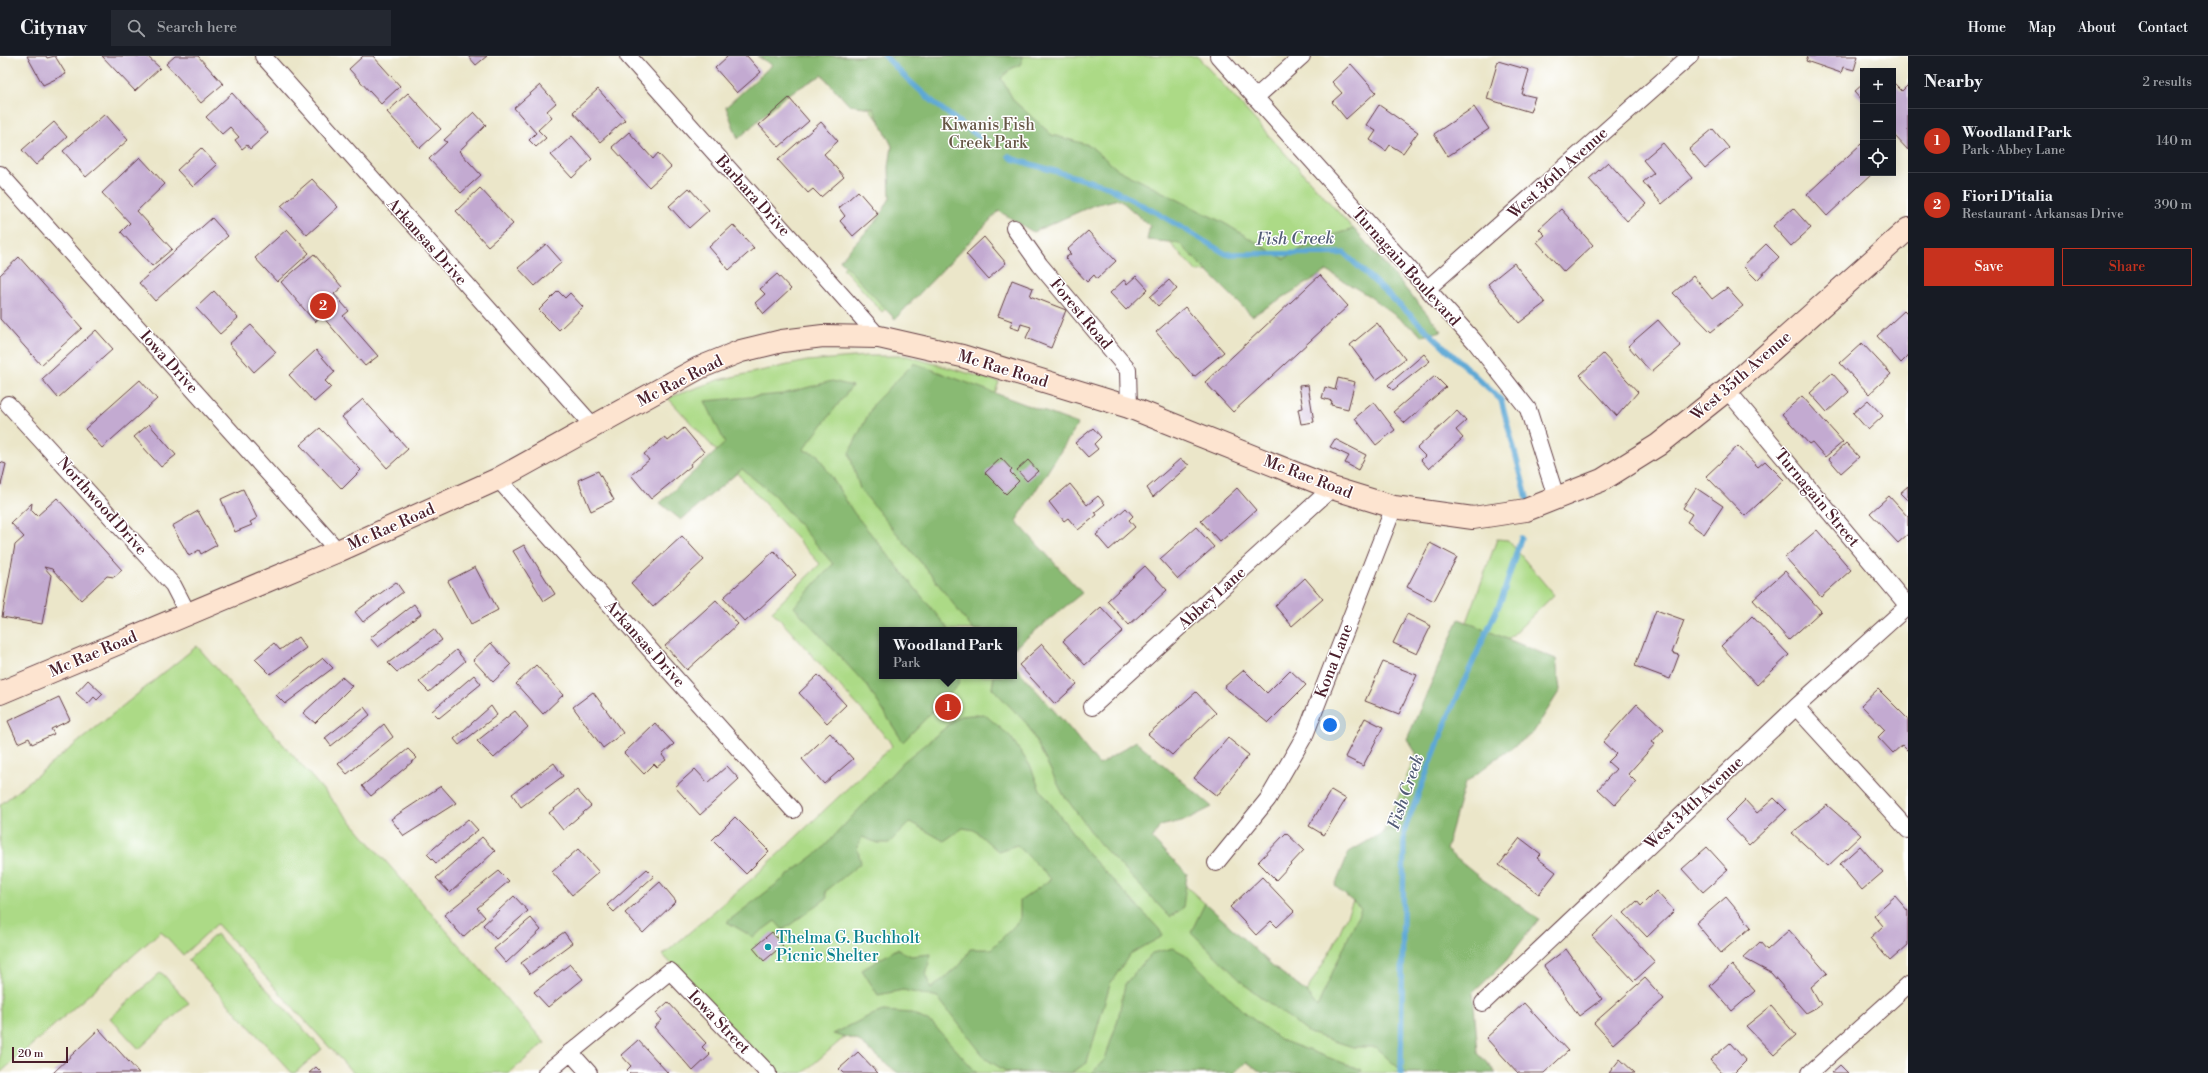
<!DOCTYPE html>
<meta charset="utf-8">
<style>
body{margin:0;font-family:"Libre Bodoni",serif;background:#242831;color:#f1f3f6}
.controls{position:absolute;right:12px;top:12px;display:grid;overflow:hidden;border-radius:0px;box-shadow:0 4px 16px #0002}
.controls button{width:36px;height:36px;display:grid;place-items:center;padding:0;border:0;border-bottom:1px solid #363941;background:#171b24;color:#f1f3f6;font:20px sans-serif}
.scale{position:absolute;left:12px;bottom:10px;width:56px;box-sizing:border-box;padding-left:4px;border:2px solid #4a1f2b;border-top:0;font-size:11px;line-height:14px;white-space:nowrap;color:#4a1f2b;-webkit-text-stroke:3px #fff;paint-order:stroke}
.you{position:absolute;left:1330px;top:669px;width:14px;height:14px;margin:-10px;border:3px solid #fff;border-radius:50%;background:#1a73e8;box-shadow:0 0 0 6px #1a73e833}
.badge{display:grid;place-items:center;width:26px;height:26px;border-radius:50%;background:#c8321e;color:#fff;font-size:13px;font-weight:700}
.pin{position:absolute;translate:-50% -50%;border:2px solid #fff;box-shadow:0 1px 4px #0006}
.popup{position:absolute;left:879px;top:571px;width:138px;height:52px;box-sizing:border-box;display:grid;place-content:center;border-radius:0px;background:#171b24;filter:drop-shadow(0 1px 3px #0005);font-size:13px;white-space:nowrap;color:#9ea1a6}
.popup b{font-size:15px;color:#f1f3f6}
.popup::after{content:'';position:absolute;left:50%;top:100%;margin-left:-8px;border:8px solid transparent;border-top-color:#171b24}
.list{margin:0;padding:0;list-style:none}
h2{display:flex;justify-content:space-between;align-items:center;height:52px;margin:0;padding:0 16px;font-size:17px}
h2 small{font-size:13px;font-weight:400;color:#9ea1a6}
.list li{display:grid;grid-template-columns:26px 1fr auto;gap:12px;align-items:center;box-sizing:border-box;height:64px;padding:0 16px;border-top:1px solid #363941}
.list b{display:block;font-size:15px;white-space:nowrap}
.list p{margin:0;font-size:13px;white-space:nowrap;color:#9ea1a6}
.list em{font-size:13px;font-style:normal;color:#9ea1a6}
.actions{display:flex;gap:8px;padding:12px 16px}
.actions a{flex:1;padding:9px 0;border:1px solid #c8321e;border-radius:0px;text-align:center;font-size:14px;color:#c8321e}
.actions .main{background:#c8321e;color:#fff}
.icon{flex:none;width:22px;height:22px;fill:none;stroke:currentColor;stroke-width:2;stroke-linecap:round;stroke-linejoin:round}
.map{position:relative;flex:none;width:1908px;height:1017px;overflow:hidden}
header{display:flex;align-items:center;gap:24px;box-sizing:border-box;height:56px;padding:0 20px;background:#171b24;border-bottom:1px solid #363941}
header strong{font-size:19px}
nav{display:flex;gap:22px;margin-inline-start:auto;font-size:14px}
.search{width:280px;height:36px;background:#242831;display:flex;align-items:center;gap:10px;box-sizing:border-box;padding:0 14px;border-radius:0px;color:#9ea1a6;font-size:15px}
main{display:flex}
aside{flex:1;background:#171b24}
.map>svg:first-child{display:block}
</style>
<header>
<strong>Citynav</strong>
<div class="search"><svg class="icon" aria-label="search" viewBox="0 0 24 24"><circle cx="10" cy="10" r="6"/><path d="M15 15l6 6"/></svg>Search here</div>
<nav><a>Home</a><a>Map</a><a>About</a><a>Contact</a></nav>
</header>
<main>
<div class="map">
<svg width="1908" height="1017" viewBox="0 0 1908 1017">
<rect width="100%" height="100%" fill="#fff"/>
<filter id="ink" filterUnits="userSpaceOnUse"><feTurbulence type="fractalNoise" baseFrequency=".025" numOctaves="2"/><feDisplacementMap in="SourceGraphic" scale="8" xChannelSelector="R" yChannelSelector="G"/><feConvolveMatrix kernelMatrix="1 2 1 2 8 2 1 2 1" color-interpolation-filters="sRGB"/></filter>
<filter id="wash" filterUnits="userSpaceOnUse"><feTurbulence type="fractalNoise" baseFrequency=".012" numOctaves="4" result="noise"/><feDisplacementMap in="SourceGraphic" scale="16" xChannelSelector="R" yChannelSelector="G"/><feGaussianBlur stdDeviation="0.9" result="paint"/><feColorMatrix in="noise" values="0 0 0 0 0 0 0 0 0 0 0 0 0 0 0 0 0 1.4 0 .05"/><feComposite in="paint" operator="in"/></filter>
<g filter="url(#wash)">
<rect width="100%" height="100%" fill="#ebe6c9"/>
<path fill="#acda86" stroke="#7b7c58" d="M829,0H1197L1387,210L1359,228L1319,208L1197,216L1140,155L1104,122L999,155L882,256L843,212L922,136L927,128Z
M866,300H907L999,326L985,366L1014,574H882V620H1010L1151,798L1274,911L1306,936L1334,889L1398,742L1445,627L1497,483L1508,484L1554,539L1493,598L1435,732L1442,1017H1274L1249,989L1218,1017H908L855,972L803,1017H776L663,899L755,820L892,690L888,683L772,555L820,508L668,342L718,324L807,305Z
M197,590L545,987L509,1017H353L217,868L183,899L161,875L0,1017V749Z
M216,878L322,993L295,1017H292L188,904Z
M161,916L189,947L139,993L110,962Z"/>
<path fill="#89ba73" stroke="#6a6c4f" d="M757,0H1022L1021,8L1011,13L1001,22L1014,45L1052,79L1089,89L1117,113L1224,167L1284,203L1320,182L1354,173L1442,275L1423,280L1369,240L1327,215L1252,260L1179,187L1147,184L1150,170L1119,143L1094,149L1033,176L999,155L895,263L840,204L878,163L890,142L889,111L892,90L873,52L849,49L822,19L785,40L738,83L726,51L772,9Z
M914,307L1078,368L1016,465L1082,537L1014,592V574H973L932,520L860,433L849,397L874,347Z
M832,325L852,330L803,394L817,398L854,457L949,574H882V620H960L958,629L903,686L868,631L794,551L833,508L775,440L742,413L681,464L660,447L725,387L705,345L783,338Z
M1459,563L1556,603L1560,634L1533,677L1493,705L1465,727L1446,794L1479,821L1539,863L1506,905L1473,937L1478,997L1496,1017H1404L1375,991H1353L1309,977L1245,929L1191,876L1205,847L1274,911L1306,936L1317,951L1361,853L1335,830L1349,796L1392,771L1420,703L1407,683Z
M1014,609L1071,674L1099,709L1136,685L1212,751L1186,764L1160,770L1152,783L1187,818L1183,852L1170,861L1100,788L1063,738L1027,668L992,632L994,620H1014Z
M984,658L1010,680L1031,711L1039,732L1090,800L1159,873L1163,880L1130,898L1110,928L1087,1007L1070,1017L1007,1016L986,1003L938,942L903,934L878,939L862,914L897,893L911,900L931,898L926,920L931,933L961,908L970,893H991L1020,864V845L1051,823L1017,789L998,795L974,774L963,772L944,785L910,766L889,787H878L862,781L857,791L861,807L826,835L827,842L783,874L775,865L753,881L727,866L821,794L903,706L960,660Z
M1173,892L1186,899L1246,958L1281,984L1362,1014L1360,1017H1262L1247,1006L1233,1017H1092L1105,1003L1118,963L1125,928L1152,897Z
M883,955L912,957L933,968L977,1017H898L857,984L833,978L869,960Z"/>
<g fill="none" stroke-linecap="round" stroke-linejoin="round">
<path stroke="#5da8d5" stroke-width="5.5" d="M885,0C915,33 950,61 987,86
M1009,100L1013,103L1106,130L1157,157L1226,198L1344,197L1501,344L1529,449
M1401,1017L1404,775L1451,654L1502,542L1521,482"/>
</g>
<g id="blocks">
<path fill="#c3aad1" d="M27,0H46L47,2L55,0L66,18L43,29Z
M102,0H147L160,12L135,35Z
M175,0H198L223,28L201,47L166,8Z
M363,0H373L400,30L381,48L349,13Z
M468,0H487L476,9Z
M728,0H747L761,16L737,37L715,12Z
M1808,0H1858L1854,14L1843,11L1841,17L1806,5Z
M1498,5L1529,14L1522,38L1535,41L1530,56L1487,43Z
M1351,8L1376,36L1346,63L1332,46L1342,37L1332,26Z
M1893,26L1902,35L1908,29V94L1893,78Z
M1863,28V46L1854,36Z
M540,29L556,47L547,55L552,61L538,74L546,82L536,91L529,84L536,77L514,52Z
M598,33L625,64L600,86L573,56Z
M232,37L268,77L250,93L247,89L242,93L235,84L239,81L230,71L222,78L206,61Z
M408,37L441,73L420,92L387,56Z
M789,42L809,65L779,91L759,69Z
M1379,49L1418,76L1403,97L1390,89L1386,95L1370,84L1376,75L1366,69Z
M1474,51L1489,73L1448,100L1434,78Z
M474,56L486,69L459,95L481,119L461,137L429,103L447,86L444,84Z
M105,58L128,84L86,121L63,95Z
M54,66L67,81L36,109L22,94Z
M821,66L838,85L824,98L844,121L821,141L813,133L808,137L778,104Z
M1713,73L1729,92L1705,112L1689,93Z
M629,76L653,103L658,97L671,111L649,131L612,91Z
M572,80L592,103L572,122L551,99Z
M1663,87L1692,122L1662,148L1643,126L1654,117L1643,104Z
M1861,88L1863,90V117H1873L1827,160L1807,138Z
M201,92L217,109L193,131L177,114Z
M140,101L165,128L137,155L172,193L152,210L121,176L130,167L102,137Z
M1608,106L1646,148L1627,165L1589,123Z
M312,123L338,151L307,179L281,150Z
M480,132L513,168L488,190L456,155Z
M689,132L709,154L689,172L669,150Z
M858,135L878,158L853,180L840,165L845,160L839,152Z
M1793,152L1811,172L1791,190L1773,170Z
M1561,153L1593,189L1564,216L1537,186L1545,179L1539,173Z
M212,162L228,180L155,245L139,227Z
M733,169L754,192L729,214L709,191Z
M287,173L309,197L277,226L255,202Z
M1088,175L1116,205L1097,223L1094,219L1087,226L1065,202L1071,198L1067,194Z
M984,181L1006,207L988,223L966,198Z
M546,188L562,206L535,230L518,212Z
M1766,188L1779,201L1757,224L1743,210Z
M314,198L342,231L334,238L349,255L343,260L378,300L365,310L322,260L315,266L281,226Z
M19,201L82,272L41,309L0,263V219Z
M1514,207L1545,247L1519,267L1488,228Z
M777,218L791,233L764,258L755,247L765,238L760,233Z
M1320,219L1348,250L1233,356L1205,326Z
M1136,220L1148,233L1126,254L1110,237L1124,224L1127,228Z
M1693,220L1712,243L1727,232L1743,250L1711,276L1673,237Z
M1012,224L1033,232L1030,240L1066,254L1051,292L1026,282L1031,271L1021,268L1019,274L1010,271L1012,265L998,260Z
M1169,224L1177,233L1158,250L1150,241Z
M214,235L238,262L220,278L196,252Z
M558,235L565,242L570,237L583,251L559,274L539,254Z
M1185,251L1224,296L1194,321L1156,276Z
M1904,255L1908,259V300L1901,307L1877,280Z
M1658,264L1681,290L1651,316L1628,290Z
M1377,267L1405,303L1376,324L1350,289Z
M251,269L276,296L254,316L229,288Z
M96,274L113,293L58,342L42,323Z
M1862,287L1891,318L1869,338L1840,307Z
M316,294L335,316L325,325L331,331L314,346L289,319Z
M1424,298L1430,305L1393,334L1388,329Z
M1603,298L1638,336L1617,360L1580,319Z
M1832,317L1849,336L1827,356L1810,337Z
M1435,320L1446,331L1405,367L1393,356Z
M1338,322L1355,326L1348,353L1331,349L1332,345L1322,342L1325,331L1335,334Z
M140,324L157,343L102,392L85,373Z
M1308,329L1314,366L1301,368L1298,353L1303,352L1299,330Z
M1802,340L1843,386L1825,401L1812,386L1809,388L1782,358Z
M363,343L408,393L387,412L342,361Z
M1868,344L1883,360L1868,374L1853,357Z
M1374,346L1395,374L1376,389L1355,362Z
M1457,355L1466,365L1456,374L1463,382L1429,413L1421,404L1425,400L1417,392Z
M149,368L176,399L161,411L134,381Z
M320,372L361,414L342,433L300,389Z
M684,372L704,396L690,408L691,410L651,443L631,419L649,404L644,398L665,381L668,385Z
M1093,372L1101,381L1094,388L1098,393L1088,401L1075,387Z
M1335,383L1366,399L1358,414L1345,407L1349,400L1330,391Z
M1846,387L1859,401L1841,417L1829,403Z
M1738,390L1758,411L1765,405L1784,424L1745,460L1706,420Z
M1001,402L1012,414L1010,416L1019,425L1006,438L985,417Z
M1180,403L1189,409L1153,441L1147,432Z
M1028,404L1038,415L1027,425L1017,414Z
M0,406L6,408L1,429H0Z
M598,415L614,444L591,455L578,424Z
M1070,428L1087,449L1098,440L1105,448L1095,456L1097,459L1078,474L1068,462L1064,465L1049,446Z
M1908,430V445L1900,437Z
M1237,432L1256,454L1220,486L1201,465Z
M1696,432L1723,450L1704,478L1687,466L1692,458L1683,452Z
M243,433L257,462L250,466L252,469L235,476L221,443Z
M1889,440L1908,461V478L1898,487L1870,457Z
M57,442L122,514L114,521L107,520L81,544L52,513L44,511L51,519L42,568L2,561L15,489L24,481L11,467L32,447L31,454L37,460Z
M1126,452L1133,460L1129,464L1135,471L1109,494L1096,479Z
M198,455L217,489L201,498L199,494L189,500L172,470Z
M1196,471L1214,491L1178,523L1160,503Z
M1817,474L1851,514L1821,541L1785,501Z
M682,480L704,504L653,551L631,527Z
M1430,487L1457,501L1434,545L1407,531Z
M524,489L555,538L544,545L513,495Z
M774,495L796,519L745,566L723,542Z
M1145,510L1167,534L1129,569L1107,545Z
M475,511L498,554L471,568L448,525Z
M1785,515L1821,555L1789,584L1753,544Z
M1305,522L1323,543L1292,570L1275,550Z
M396,526L403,536L363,566L355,556Z
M716,544L738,568L687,614L665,590Z
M414,548L421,558L378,591L370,582Z
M1101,551L1123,575L1085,609L1063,585Z
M1656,554L1684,564L1672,597L1679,599L1670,623L1635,610Z
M1407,558L1431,570L1417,598L1393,587Z
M1752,560L1789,599L1757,629L1721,590Z
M434,573L442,584L397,616L388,607Z
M298,581L306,592L270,618L255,603L274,587L280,594Z
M491,587L511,609L493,626L473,604Z
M1042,588L1077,628L1055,648L1019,609Z
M456,594L465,605L429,636L419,626Z
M323,602L333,612L285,648L276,639Z
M1383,606L1417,619L1399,658L1365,645Z
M536,609L563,639L543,658L516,628Z
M1244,614L1267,637L1290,614L1306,629L1268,667L1224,631Z
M474,619L481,628L439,662L432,655Z
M818,619L846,649L827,667L799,637Z
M342,621L352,630L315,667L303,657Z
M88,624L103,638L97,644L94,641L88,648L76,637Z
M1878,633L1908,663V695L1902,689L1893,697L1878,681L1885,674L1861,649Z
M593,636L623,677L603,692L573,651Z
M1196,636L1216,657L1172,699L1148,678Z
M59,641L70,664L51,673L54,678L32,688L29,682L18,687L8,665Z
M1637,648L1664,673L1652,686L1655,688L1628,718L1636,726L1615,749L1598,733L1616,713L1608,706L1616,698L1603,686Z
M491,650L497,659L459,689L454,683Z
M364,651L370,659L331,690L325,682Z
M515,655L528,671L494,702L477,685Z
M1365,662L1383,671L1363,710L1345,701Z
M655,667L674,688L662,699L666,704L657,711L654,708L644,718L624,697Z
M384,668L393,681L347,718L338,708Z
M830,677L853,703L824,728L802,703Z
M1228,682L1249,699L1217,740L1194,722Z
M408,693L417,702L371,740L362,730Z
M554,707L563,720L521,751L512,738Z
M727,710L739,723L700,759L675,731L695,713L708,727Z
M441,730L456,747L404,780L391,763Z
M577,734L591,750L563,774L549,757Z
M1331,734L1346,743L1324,779L1309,770Z
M1774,742L1786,754L1749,789L1725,764L1745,744L1757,757Z
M1827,749L1861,779L1828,810L1792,777Z
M735,761L769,795L746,818L712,784Z
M468,763L478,774L436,807L427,798Z
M1286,777L1304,794L1276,824L1258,806Z
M482,781L495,795L450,837L436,822Z
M1520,782L1541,798L1537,802L1556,816L1539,838L1499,809Z
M1860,790L1883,816L1862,834L1840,808Z
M1707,791L1728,814L1703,836L1682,813Z
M578,793L599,816L572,839L552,816Z
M647,813L654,820L614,856L607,849Z
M499,815L509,825L477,852L485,861L463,881L444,859Z
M1262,821L1294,855L1277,871L1271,865L1256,879L1230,851Z
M660,826L676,845L643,877L625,857Z
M1656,835L1674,855L1647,881L1624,857L1637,845L1641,850Z
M514,840L528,855L496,883L483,869Z
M1895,840L1908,855V889L1890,905L1870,882L1883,870L1874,859Z
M1726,841L1751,871L1721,897L1696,867Z
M1613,860L1655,906L1634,925L1592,880Z
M531,862L541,874L506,907L494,893Z
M1789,874L1827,917L1811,931L1821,949L1806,957L1771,917L1743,902L1760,886L1767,894Z
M564,876L572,887L530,918L521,907Z
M772,876L783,889L764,905L753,892Z
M1566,893L1602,943L1579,960L1544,910Z
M570,908L583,923L548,951L534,936Z
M1732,909L1755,935L1732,955L1710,930Z
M1645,922L1664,943L1613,988L1594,967Z
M668,946L706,987L702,991L710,999L693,1015L654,971L662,964L656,957Z
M1524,947L1568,995L1544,1017H1518L1486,982Z
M1771,950L1796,979L1774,999L1746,970Z
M99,973L139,1017H53Z
M638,984L668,1017H630L627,1014L631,1010L621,999Z
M1730,987L1746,1005L1734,1017H1722L1710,1004Z
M858,996L878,1017H843L839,1013Z
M1620,1003L1635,1017H1609Z
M1840,1009L1848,1017H1831Z
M316,1011L322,1017H309Z"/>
</g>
</g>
<g filter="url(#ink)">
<use href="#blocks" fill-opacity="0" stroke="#623d43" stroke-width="1"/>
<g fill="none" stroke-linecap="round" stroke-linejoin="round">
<g stroke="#623d43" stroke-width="18">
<path id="street" d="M263,0L594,371
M628,0L879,281
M1218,0L1476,287L1528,353L1557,444
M1255,42L1302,0
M0,118L338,495
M1014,172L1040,209L1128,314L1129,351
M1427,233L1690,0
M1727,334L1908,550
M8,348L173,529L188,558
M498,423L793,754
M1092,651L1332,432
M1796,651L1908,774
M1216,807L1268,743L1305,679L1394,451
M1483,947L1796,651L1908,550
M570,996L589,1017
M546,1017L670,915L768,1017
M1810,1017L1908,929"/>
</g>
<g stroke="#623d43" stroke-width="24">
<path id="secondary" d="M0,637L338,495L498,423L699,312L741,295L782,285L823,280L879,281L962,300L1129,351L1332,432L1394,451L1473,462L1526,454L1602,424L1658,389L1727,334L1908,173"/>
</g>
<use href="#street" stroke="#fff" stroke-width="16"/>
<use href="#secondary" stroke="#fde4d0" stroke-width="22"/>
</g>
</g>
<circle fill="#0f9aa8" stroke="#fff" stroke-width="1.5" cx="768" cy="891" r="4"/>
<g text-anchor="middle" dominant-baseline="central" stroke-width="3" stroke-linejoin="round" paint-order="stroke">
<g font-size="16" fill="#675746" stroke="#fff">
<text x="988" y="69">Kiwanis Fish<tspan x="988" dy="18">Creek Park</tspan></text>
</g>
<g font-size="16" fill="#4a1f2b" stroke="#fff">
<text transform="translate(1558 117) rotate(-42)">West 36th Avenue</text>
<text transform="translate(753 140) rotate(48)">Barbara Drive</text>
<text transform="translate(427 186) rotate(48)">Arkansas Drive</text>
<text transform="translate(1406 211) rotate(48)">Turnagain Boulevard</text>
<text transform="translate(1081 258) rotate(50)">Forest Road</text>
<text transform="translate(169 306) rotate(48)">Iowa Drive</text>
<text transform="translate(1003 313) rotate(17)">Mc Rae Road</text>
<text transform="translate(1741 320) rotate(-41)">West 35th Avenue</text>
<text transform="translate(680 325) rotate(-27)">Mc Rae Road</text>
<text transform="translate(1308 421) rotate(21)">Mc Rae Road</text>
<text transform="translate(1817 442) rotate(50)">Turnagain Street</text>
<text transform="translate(102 450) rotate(48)">Northwood Drive</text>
<text transform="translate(391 471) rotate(-24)">Mc Rae Road</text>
<text transform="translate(1212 542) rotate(-42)">Abbey Lane</text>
<text transform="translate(645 588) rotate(48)">Arkansas Drive</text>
<text transform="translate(93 598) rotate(-23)">Mc Rae Road</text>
<text transform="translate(1334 605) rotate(-69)">Kona Lane</text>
<text transform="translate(1694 747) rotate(-43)">West 34th Avenue</text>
<text transform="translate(719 966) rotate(46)">Iowa Street</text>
</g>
<g font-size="16" fill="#0d838f" stroke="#fff" text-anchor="start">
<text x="776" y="882">Thelma G. Buchholt<tspan x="776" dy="18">Picnic Shelter</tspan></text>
</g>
<g font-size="17" font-style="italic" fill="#535d77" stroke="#fff">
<text transform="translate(1295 183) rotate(-1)">Fish Creek</text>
<text transform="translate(1406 736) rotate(-71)">Fish Creek</text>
</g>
</g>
</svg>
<div class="controls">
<button>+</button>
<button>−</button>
<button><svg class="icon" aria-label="locate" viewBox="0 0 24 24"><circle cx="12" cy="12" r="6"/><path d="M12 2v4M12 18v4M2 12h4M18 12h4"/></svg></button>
</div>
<div class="scale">20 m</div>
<div class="you"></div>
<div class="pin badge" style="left:948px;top:651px">1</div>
<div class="popup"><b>Woodland Park</b>Park</div>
<div class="pin badge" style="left:323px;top:250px">2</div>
</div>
<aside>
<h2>Nearby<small>2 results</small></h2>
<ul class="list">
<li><span class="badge">1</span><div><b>Woodland Park</b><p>Park · Abbey Lane</p></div><em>140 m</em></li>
<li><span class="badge">2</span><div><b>Fiori D'italia</b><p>Restaurant · Arkansas Drive</p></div><em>390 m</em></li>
</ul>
<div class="actions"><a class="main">Save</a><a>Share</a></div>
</aside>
</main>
